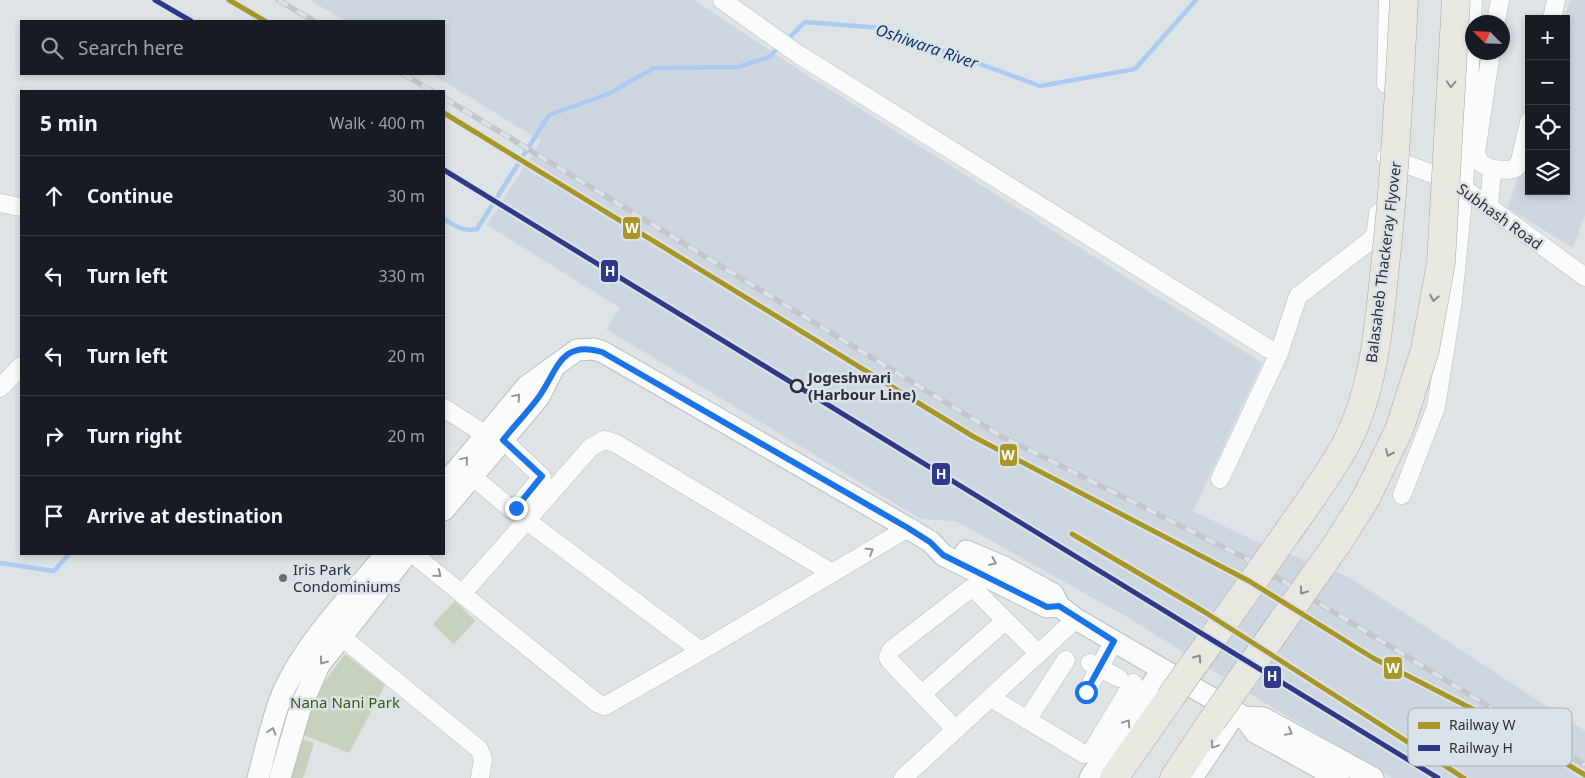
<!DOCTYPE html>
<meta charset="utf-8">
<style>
body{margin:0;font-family:"Noto Sans",sans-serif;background:#20242c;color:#f1f3f6}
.controls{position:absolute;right:15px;top:15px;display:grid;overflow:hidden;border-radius:0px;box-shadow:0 2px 8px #0003}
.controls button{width:45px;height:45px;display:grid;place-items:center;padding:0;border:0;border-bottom:1px solid #363941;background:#171b24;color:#f1f3f6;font:25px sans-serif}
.compass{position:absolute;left:1465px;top:15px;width:45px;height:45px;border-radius:50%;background:#171b24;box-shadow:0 2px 8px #0003;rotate:294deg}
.stop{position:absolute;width:15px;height:15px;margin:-11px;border:4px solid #1a73e8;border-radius:50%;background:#fff}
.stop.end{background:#1a73e8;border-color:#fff;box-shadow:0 1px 5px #0008}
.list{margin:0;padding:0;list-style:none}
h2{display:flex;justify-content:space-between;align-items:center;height:65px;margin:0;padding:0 20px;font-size:21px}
h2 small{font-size:16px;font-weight:400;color:#9ea1a6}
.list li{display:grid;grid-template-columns:32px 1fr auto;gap:15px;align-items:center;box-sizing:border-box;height:80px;padding:0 20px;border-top:1px solid #363941}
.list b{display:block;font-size:19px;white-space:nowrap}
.list em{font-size:16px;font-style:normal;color:#9ea1a6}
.icon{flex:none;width:28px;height:28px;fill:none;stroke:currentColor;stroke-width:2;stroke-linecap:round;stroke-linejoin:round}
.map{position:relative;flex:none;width:1585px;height:778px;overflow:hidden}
.search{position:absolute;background:#171b24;box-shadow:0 2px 8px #0003;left:20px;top:20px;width:425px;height:55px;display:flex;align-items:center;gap:12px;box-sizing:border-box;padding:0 18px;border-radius:0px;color:#9ea1a6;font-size:19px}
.panel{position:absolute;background:#171b24;box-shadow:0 2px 8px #0003;left:20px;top:90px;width:425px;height:465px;border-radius:0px}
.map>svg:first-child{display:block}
</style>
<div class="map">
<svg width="1585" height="778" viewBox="0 0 1585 778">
<rect width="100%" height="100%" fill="#dee3e6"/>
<path fill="#ced7e0" d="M310,0H694L810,77L1262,363L1193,511L1257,542L1349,577L1585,731V778H1393L1263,702L1127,617L956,521L921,519L606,329L620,308L487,225L541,141L432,74H444V21H345Z
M1570,0H1585V215L1573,248L1508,208L1529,140V191H1566V19H1564Z"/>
<path fill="#c6d1be" d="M455,601L475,621L454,644L433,624Z
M345,654L385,685L349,753L301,734L321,687Z
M286,735L314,743L303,778H274Z"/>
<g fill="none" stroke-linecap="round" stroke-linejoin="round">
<path stroke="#accaf2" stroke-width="4.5" d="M786,41L805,22L882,28L1040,86L1135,69L1196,0
M444,219C455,226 463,232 477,229L549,115L608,94L654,68L738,67L769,57L780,46
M0,563L54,571L69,554"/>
<g stroke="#bbbfc1" stroke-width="19">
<path id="minor" d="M722,0L798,54L1269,349L1279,353L1298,296L1371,240L1376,232L1378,213
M1552,19L1556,0
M1496,22L1500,0
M1386,84L1388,0
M1386,157L1455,182L1585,277
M1492,169L1508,170L1516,168L1520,161L1529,122
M0,203L21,207
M1489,206L1492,169L1480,163L1476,153L1491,52
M0,388L21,366
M444,408L483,433L495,443
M472,476L511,509H515L542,477L503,440
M1220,479L1279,353
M1402,495L1436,407L1453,300L1464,189L1473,0
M526,520L701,651
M413,554L597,703L605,706L701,651L908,528
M462,594L591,447L604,440L615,443L832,573
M332,629L479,749L483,759L480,778
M1090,663L1119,678
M1086,692L1114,641
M922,694L1005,621
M991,698L1084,754L1092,751L1133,683
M1027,720L1066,660
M956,730L890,661L888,657L891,650L970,589L976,591L1039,654
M903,778L1076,619"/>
</g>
<g stroke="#bbbfc1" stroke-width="23">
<path id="tertiary" d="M444,485L527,386L577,350L594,349L603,352L908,528L931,542L943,555L1047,607L1059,606
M444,510L539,397L553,369
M966,551L1004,567L1053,594L1059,606L1076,619L1244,717L1255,732L1338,778
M1244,717L1263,718L1373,778
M258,778C266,750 272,717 284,690C308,639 350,597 386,554
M280,778L300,709L319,665L407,554
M1090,778L1162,670
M1192,778L1236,712"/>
</g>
<g stroke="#a8aa9c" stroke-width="29">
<path id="primary" d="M1114,778L1170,698
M1174,778L1212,721"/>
</g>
<use href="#minor" stroke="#fafbfb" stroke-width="18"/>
<use href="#tertiary" stroke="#fafbfb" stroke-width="21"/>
<use href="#primary" stroke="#e8e8e0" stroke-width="28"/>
<g stroke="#c4c6c7" stroke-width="5.5">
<path id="rail" d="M278,0L314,21
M403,74L432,91
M444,98L1001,436L1245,558L1585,765"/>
</g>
<use href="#rail" stroke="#dbe3ea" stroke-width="4" stroke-dasharray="11" stroke-linecap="butt"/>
<g stroke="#a8aa9c" stroke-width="29" stroke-linecap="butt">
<path id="primary-bridge" d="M1170,698C1209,643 1248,589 1287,533C1307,504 1329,475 1346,444C1374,390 1379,326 1385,266C1395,178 1399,89 1404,0
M1212,721L1339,541L1366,498L1399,430L1425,350L1441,263L1456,0"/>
</g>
<use href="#primary-bridge" stroke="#e8e8e0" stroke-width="28"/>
<g stroke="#dbe3ea" stroke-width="9">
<path id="rail-1" d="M229,0L265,21
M444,113L974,437L1249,581L1373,658L1492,719L1585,775
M1072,534L1203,611L1464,778"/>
</g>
<g stroke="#dbe3ea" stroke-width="9">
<path id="rail-2" d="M155,0L191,21
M444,170L1438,778"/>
</g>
<use href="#rail-1" stroke="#a89726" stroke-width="5"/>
<use href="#rail-2" stroke="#303888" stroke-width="5"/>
</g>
<defs><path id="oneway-chevron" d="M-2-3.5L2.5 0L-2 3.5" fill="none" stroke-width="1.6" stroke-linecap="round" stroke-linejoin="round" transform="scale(1.25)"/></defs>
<g stroke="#8a8c89">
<use href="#oneway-chevron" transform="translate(1451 84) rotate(93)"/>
<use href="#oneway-chevron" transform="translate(1434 298) rotate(100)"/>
<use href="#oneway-chevron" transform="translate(1389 453) rotate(114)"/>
<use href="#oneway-chevron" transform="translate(1303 591) rotate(126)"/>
<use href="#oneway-chevron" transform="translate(1198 658) rotate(-55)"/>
</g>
<g stroke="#949596">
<use href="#oneway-chevron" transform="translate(517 397) rotate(-50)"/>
<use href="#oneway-chevron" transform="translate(465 460) rotate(-50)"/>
<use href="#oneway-chevron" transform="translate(870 551) rotate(-31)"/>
<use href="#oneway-chevron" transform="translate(993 562) rotate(23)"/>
<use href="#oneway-chevron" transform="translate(438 574) rotate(39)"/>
<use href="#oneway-chevron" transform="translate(323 661) rotate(126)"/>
<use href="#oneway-chevron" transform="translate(1127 723) rotate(-56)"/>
<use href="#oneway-chevron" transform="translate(272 731) rotate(-74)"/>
<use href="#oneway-chevron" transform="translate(1289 732) rotate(28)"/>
<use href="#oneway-chevron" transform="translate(1214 745) rotate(124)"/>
</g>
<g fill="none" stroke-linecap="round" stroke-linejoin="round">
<path stroke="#1a73e8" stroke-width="6" d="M516,508L542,476L503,440C514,426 527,413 538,398C557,373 559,339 602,352L908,528L930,542L943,555L1047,607L1059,606L1114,641L1086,692"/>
</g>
<circle fill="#dbe3ea" stroke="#2d2f32" stroke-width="2.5" cx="797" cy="386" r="6"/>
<circle fill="#6b6e71" stroke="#dbe3ea" stroke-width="2" cx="283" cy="578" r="5"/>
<g text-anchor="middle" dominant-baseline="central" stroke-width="5" stroke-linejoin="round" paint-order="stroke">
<g font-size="15" fill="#2d2f32" stroke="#dbe3ea">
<text transform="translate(1500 216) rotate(36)">Subhash Road</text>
<text transform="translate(1383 262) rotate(-83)">Balasaheb Thackeray Flyover</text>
</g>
<g font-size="15" font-weight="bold" fill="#2d2f32" stroke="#dbe3ea" text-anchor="start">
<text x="808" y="377">Jogeshwari<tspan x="808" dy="17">(Harbour Line)</tspan></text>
</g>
<g font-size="15" fill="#2d2f32" stroke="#dbe3ea" text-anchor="start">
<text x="293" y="569">Iris Park<tspan x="293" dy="17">Condominiums</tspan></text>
</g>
<g font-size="15" fill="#405713" stroke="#dbe3ea">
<text x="345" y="702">Nana Nani Park</text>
</g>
<g font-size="16" font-style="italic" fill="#0f3668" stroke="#dbe3ea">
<text transform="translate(927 46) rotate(19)">Oshiwara River</text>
</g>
</g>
<rect x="1408" y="708" width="164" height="58" rx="8" fill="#dbe3ea" stroke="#a7adb3" stroke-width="1"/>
<rect x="1418" y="722" width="22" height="7" fill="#a89726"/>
<rect x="1418" y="745" width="22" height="6" fill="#303888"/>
<g font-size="14" fill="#2d2f32">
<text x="1449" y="730">Railway W</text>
<text x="1449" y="753">Railway H</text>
</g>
<g stroke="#dbe3ea" stroke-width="2">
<rect x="622" y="216" width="19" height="24" rx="5" fill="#a89726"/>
<rect x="600" y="259" width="19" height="24" rx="5" fill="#303888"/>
<rect x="999" y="443" width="19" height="24" rx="5" fill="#a89726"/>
<rect x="931" y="462" width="20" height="24" rx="5" fill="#303888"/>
<rect x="1383" y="656" width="20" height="24" rx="5" fill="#a89726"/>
<rect x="1263" y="665" width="19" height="24" rx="5" fill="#303888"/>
</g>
<g font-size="14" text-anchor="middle" font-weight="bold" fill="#fff">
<text x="632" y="233">W</text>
<text x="610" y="276">H</text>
<text x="1008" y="460">W</text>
<text x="941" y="479">H</text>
<text x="1393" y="673">W</text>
<text x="1272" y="681">H</text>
</g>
</svg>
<div class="controls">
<button>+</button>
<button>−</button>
<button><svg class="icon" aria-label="locate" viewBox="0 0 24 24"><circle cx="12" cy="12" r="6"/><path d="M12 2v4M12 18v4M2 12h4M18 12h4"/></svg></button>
<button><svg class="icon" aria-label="layers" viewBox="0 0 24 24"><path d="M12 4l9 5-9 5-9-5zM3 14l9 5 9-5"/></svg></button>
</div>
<svg class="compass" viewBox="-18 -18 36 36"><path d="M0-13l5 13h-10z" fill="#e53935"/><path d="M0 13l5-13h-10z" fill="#9ea1a6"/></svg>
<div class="stop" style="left:1086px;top:692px"></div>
<div class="stop end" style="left:516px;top:508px"></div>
<div class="search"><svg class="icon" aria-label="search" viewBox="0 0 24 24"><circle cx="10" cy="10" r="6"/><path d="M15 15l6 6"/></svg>Search here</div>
<section class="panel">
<h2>5 min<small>Walk · 400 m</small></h2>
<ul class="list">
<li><svg class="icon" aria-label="ahead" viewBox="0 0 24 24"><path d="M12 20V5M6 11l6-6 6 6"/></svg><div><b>Continue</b></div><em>30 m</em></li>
<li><svg class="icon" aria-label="left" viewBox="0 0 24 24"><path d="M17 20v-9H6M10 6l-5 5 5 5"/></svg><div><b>Turn left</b></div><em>330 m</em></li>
<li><svg class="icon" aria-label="left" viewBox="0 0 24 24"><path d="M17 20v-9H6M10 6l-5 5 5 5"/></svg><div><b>Turn left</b></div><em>20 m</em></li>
<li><svg class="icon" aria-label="right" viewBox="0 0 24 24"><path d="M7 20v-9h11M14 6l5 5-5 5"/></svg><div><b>Turn right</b></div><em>20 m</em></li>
<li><svg class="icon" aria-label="arrive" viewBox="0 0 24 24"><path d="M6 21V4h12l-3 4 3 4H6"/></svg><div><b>Arrive at destination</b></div></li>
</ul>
</section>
</div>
